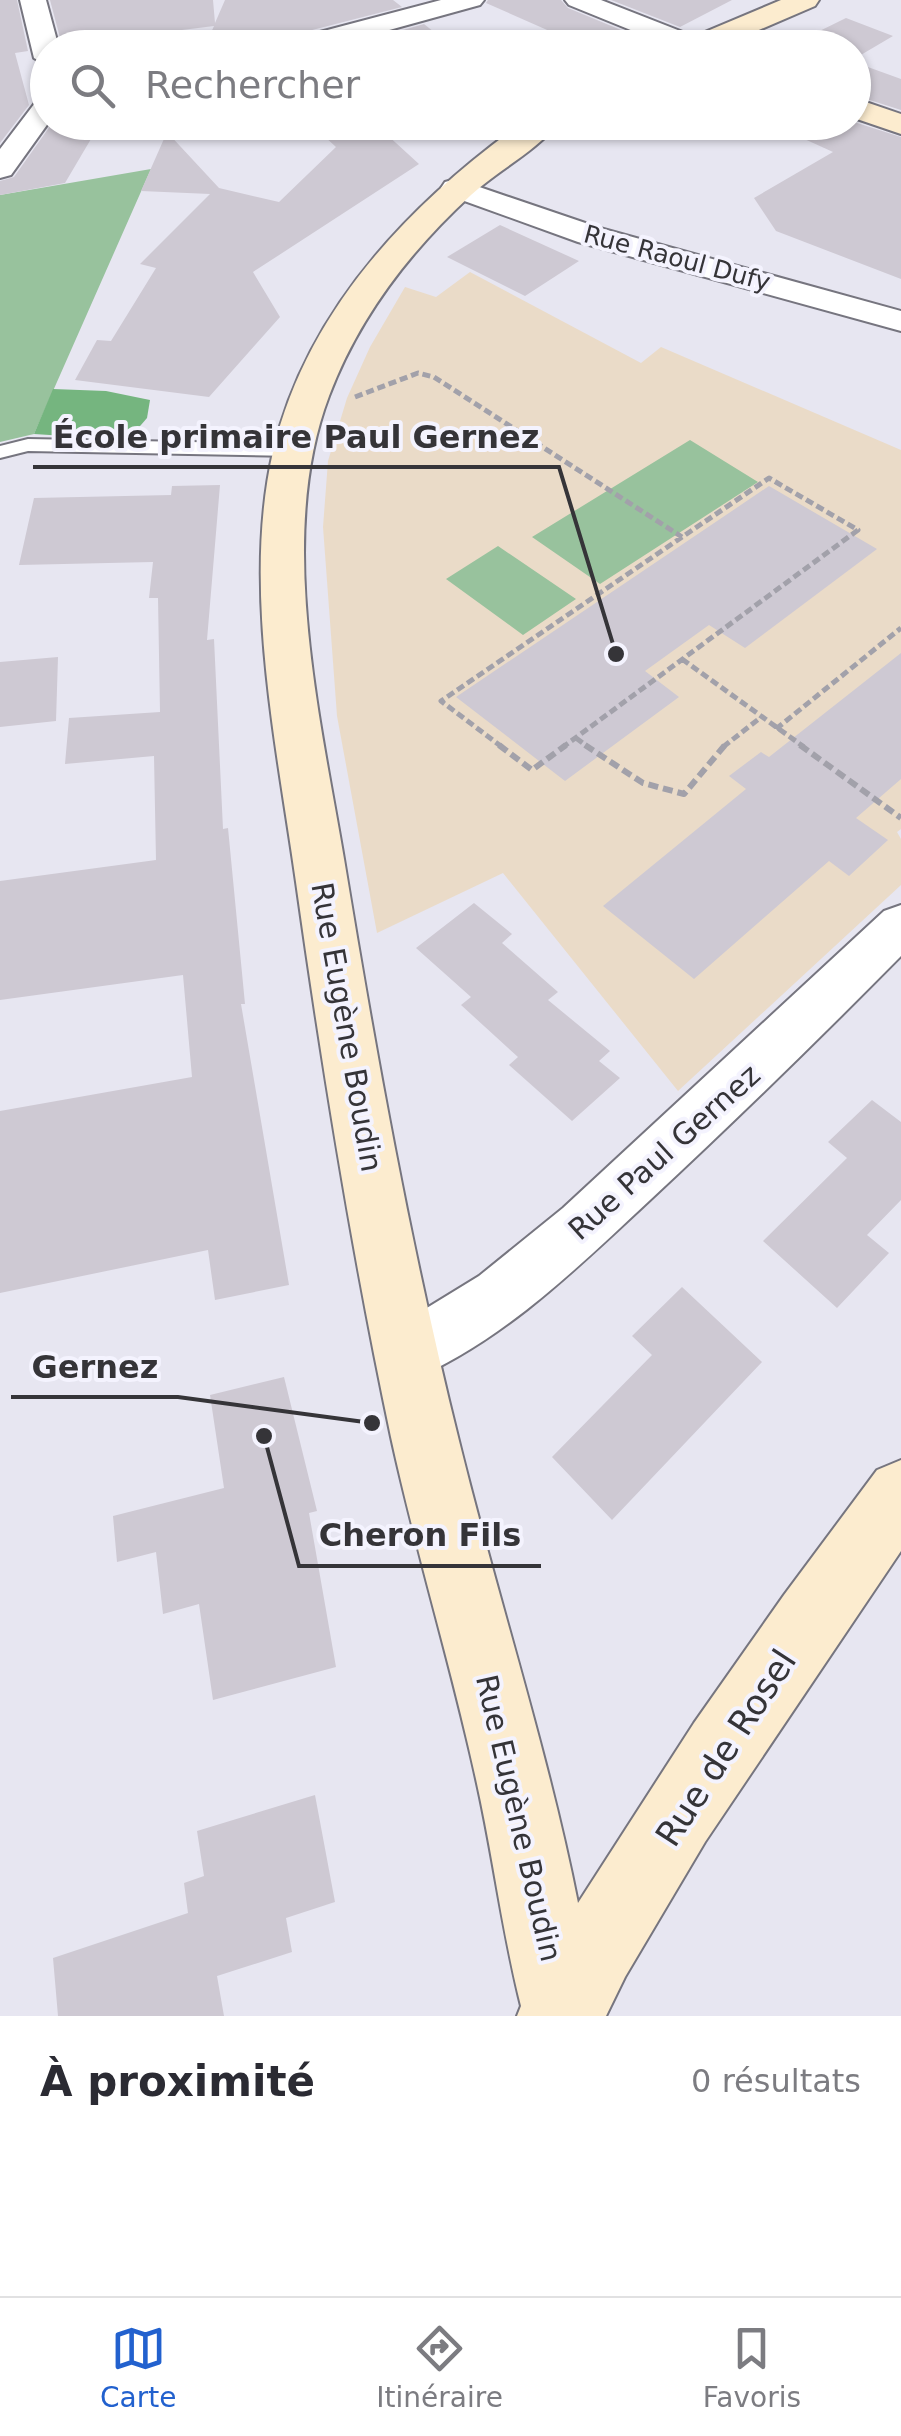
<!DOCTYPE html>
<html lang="fr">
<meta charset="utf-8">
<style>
body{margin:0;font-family:"DejaVu Sans",sans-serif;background:#f2f2f3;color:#2b2b33}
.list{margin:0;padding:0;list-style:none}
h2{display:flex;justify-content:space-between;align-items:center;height:130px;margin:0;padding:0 40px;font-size:42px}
h2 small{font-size:32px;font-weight:400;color:#7c7c81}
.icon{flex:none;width:55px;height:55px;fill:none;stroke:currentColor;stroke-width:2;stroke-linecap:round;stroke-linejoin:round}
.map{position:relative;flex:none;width:901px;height:2016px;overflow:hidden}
.search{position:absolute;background:#fff;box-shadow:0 2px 8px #0004;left:30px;right:30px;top:30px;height:110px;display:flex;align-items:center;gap:25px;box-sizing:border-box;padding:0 35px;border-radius:55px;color:#7c7c81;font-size:38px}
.sheet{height:280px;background:#fff}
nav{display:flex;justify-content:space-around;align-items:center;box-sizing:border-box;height:140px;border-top:2px solid #e1e1e2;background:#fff;font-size:28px;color:#7c7c81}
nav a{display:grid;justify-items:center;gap:5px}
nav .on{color:#2261ce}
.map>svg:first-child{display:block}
</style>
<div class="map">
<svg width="901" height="2016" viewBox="0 0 901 2016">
<rect width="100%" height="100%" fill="#e7e6f1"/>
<path fill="#eadbc8" d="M470,272L641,363L661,347L901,450V829L897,832L901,839V885L678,1091L503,873L377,933L337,716L323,527L328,461L347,398L370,347L405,287L436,297Z"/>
<path fill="#98c29d" d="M151,169L34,434L0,442V195Z
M690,440L758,482L600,584L532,537Z
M498,546L576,599L523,635L446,579Z"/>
<path fill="#75b57f" d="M53,389L106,391L150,400L147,418L128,440L34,434Z"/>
<path fill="#cec9d3" d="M0,0H17L28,51L15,53L29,105L0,143Z
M50,0H213L215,23L225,0H393L402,7L281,38L275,48H204L214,26L62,45Z
M488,0H561L568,8L650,42L640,48H588L486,3Z
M611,0H732L680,27Z
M846,18L893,36L854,59V48H785Z
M424,24L454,48H340Z
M854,62L901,79V110L854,95Z
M53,122H101L65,183L0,195V181L14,177Z
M366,122H373L419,164L253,272L280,317L209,397L75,380L97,340L111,341L156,268L140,264L210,194L141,191L167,132L219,188L279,202L336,147L324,136Z
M767,122H854L901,137V279L776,231L754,198L833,152Z
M500,225L579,261L525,296L447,257Z
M220,485L207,640L214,639L223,829L228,828L245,1004H241L289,1285L215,1300L208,1250L0,1293V1111L192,1077L183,975L0,1000V881L156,860L154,756L65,764L69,718L160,712L158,598H149L153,562L19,565L34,498L171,495L172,486Z
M769,486L877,549L745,648L709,625L645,671L679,697L565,781L456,697Z
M901,653V779L856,818L888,840L849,876L829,861L694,979L603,906L746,789L729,776L761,752L769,757Z
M58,657L56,721L0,727V662Z
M474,903L512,934L502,943L558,992L548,1000L610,1051L599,1061L620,1078L572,1121L509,1065L518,1057L461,1005L471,997L416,948Z
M872,1100L901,1122V1200L867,1235L889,1253L837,1308L763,1241L847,1158L828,1142Z
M682,1287L762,1362L612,1520L552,1457L652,1355L632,1336Z
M284,1377L317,1511L309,1513L336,1667L213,1700L199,1604L163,1614L156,1552L117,1562L113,1516L224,1488L210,1395Z
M315,1795L335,1902L286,1918L292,1952L217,1976L224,2016H58L53,1958L188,1913L184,1883L204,1876L197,1831Z"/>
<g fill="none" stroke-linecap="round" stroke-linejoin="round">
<g stroke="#76757f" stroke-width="4">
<path id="lane" d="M28,439L294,444L303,450L294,456L28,451L0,458V446Z"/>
</g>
<g stroke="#76757f" stroke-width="4">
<path id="street" d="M20,0H46L59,48H48V66L34,58Z
M441,0H484L480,5L324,48H278L282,42Z
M565,0H601L688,34L692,40L688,46H670L569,5Z
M48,97L49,122L11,175L0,178V149L38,99Z
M456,179L600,228L901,311V331L578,242L445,194L441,188L445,182Z
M901,905V956C819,1039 735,1121 650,1200C576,1269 501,1343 407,1382L386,1373L378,1353L386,1333L479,1276L563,1208L884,911Z"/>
</g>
<g stroke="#76757f" stroke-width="4">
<path id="secondary" d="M781,0H819L815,6L717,48H677L681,42Z
M854,98L901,114V134L854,118Z
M523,122H559C537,151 498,170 471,195C409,252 359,317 329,396C276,535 320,717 344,859C376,1054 411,1249 459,1441C497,1596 547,1747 578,1903L694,1723L784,1595L877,1470L901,1460V1551L705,1842L625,1977L606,2016H517L521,2006C502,1931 493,1854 476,1779C451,1664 416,1552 391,1437C352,1253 322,1067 296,882C277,747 242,587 273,452C306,311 409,204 523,122Z"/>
</g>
<path stroke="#a2a1aa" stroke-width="5" stroke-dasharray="8 4" stroke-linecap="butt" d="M355,397L418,373L434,377L682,537
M682,659L804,747
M776,729L901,628
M576,738L588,747
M502,747L441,701L769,478L858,530L563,747
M723,747L760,718"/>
<path stroke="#a2a1aa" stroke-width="6" stroke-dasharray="10 5" stroke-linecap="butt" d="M499,745L532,770L566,745
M585,745L643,783L684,794L725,745
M800,745L901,818"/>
<use href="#lane" fill="#fff" fill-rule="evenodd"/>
<use href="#street" fill="#fff" fill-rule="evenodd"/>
<use href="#secondary" fill="#fceccf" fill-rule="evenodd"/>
</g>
<g text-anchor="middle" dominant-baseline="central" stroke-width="8" stroke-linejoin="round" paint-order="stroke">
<g font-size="25" fill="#353438" stroke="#f4f3fe">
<text transform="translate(677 258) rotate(15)">Rue Raoul Dufy</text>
</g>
<g font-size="30" fill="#353438" stroke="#f4f3fe">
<text transform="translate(347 1027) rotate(80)">Rue Eugène Boudin</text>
<text transform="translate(664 1152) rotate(-42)">Rue Paul Gernez</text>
<text transform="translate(519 1818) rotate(77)">Rue Eugène Boudin</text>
</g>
<g font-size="35" fill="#353438" stroke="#f4f3fe">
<text transform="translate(726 1748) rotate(-57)">Rue de Rosel</text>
</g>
</g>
<path fill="none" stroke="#353438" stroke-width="4" d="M616 654L559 467H33M372 1423L178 1397H11M264 1436L299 1566H541"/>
<g fill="#353438" stroke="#f4f3fe" stroke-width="4">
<circle cx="616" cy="654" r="10"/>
<circle cx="372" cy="1423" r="10"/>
<circle cx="264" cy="1436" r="10"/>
</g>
<g font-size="32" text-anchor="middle" font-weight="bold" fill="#353438" stroke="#f4f3fe" stroke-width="8" stroke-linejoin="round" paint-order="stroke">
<text x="296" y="448">École primaire Paul Gernez</text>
<text x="95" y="1378">Gernez</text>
<text x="420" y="1546">Cheron Fils</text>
</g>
</svg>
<div class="search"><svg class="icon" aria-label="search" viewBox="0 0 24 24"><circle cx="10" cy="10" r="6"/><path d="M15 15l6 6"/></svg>Rechercher</div>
</div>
<section class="sheet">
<h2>À proximité<small>0 résultats</small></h2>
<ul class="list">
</ul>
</section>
<nav>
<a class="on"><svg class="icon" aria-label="map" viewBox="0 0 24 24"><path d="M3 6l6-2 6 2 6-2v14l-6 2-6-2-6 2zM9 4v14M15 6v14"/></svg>Carte</a>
<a><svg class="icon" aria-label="directions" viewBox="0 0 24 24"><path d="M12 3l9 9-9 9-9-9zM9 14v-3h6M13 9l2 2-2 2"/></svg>Itinéraire</a>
<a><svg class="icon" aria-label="saved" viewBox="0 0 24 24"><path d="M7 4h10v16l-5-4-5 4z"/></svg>Favoris</a>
</nav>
